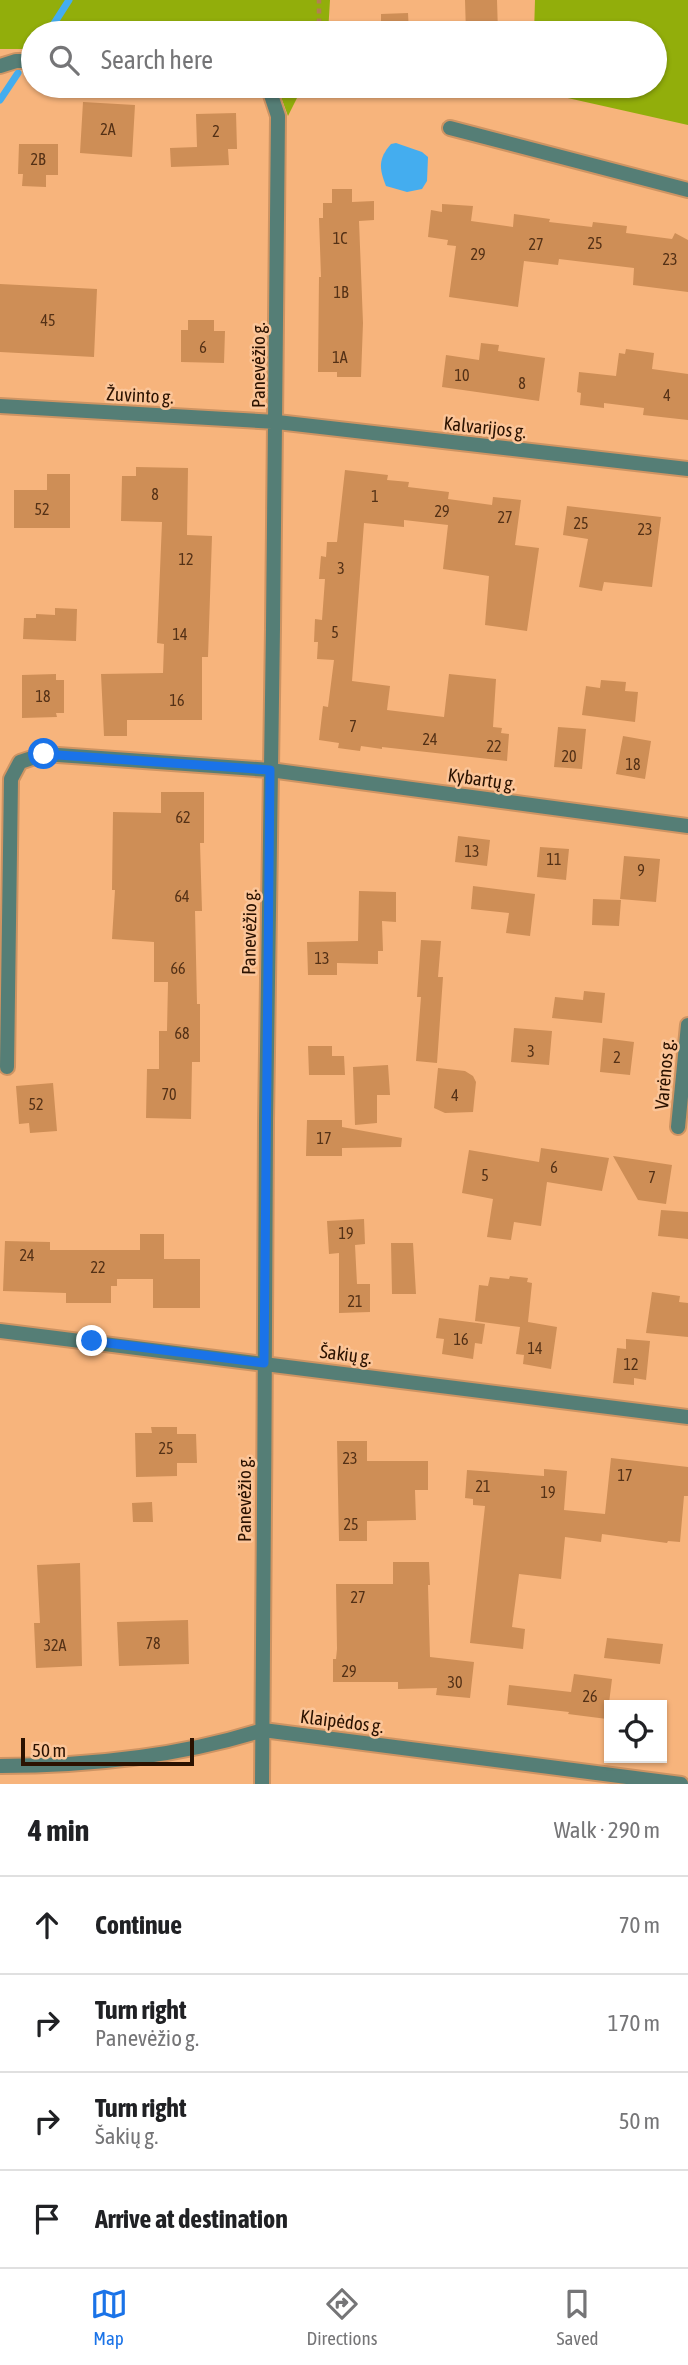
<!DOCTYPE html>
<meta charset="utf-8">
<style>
body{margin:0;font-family:"Asap Condensed",sans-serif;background:#f2f2f2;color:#202124}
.controls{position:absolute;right:21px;bottom:21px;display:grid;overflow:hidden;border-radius:0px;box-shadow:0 2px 5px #0004}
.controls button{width:63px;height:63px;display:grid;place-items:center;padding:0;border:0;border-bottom:2px solid #e0e0e0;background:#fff;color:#202124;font:35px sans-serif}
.scale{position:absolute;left:21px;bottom:18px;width:173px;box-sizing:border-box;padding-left:7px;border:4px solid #2b1200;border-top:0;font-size:19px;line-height:24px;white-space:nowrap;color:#2b1200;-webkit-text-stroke:5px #fbc599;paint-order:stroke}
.stop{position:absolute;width:21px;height:21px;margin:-16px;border:5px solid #1a73e8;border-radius:50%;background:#fff}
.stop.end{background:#1a73e8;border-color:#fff;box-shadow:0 2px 7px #0008}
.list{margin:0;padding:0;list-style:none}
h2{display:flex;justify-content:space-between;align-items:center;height:91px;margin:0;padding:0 28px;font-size:30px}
h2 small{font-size:23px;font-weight:400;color:#757577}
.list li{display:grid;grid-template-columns:46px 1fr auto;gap:21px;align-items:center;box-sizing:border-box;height:98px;padding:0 28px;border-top:2px solid #e0e0e0}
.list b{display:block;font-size:26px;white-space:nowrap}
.list p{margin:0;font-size:23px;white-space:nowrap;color:#757577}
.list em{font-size:23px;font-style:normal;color:#757577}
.icon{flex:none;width:38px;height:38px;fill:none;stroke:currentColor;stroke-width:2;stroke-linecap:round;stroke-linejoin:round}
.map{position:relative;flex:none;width:688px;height:1784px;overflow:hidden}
.search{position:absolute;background:#fff;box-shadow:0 2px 5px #0004;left:21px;right:21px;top:21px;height:77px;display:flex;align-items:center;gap:18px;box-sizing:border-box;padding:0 24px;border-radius:38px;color:#757577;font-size:26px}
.sheet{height:483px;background:#fff}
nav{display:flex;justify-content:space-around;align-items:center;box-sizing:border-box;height:98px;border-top:2px solid #e0e0e0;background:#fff;font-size:19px;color:#757577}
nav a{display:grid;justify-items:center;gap:4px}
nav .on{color:#1a73e8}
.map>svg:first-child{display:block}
</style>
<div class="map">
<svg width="688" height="1784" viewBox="0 0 688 1784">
<rect width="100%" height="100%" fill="#f7b47c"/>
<path fill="#92ae0b" d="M0,0H330L328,33H33V49H0Z
M535,0H688V125L532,90V86H655V33H534Z
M277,86H303L288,116Z"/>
<path fill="#44adef" d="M396,143L422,152L428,157L427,181L422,189L407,192L386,186C379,168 378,159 391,144Z"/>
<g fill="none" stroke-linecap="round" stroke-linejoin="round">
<path stroke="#44adef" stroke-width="7" d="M48,33L69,0
M0,100L18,73"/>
</g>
<path fill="#ce8e56" d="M465,0H497L498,33H466Z
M408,13L409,33H381V14Z
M83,102L135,105L132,157L80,153Z
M236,113L237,149H228L229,165L171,167L170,148L197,147L196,114Z
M19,144H58V175H46V187L22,186L23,174H18Z
M332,189H352V202L374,201V220L359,221L363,323L361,377H337V372H318L319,277H321L319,218H323V203H332Z
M442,204L473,206L471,221L513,227L514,214L550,219L549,222L592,227L593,222L627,226L626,233L672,239L675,233L688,240V292L633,285L634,268L559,259L558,265L524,261L518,307L449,297L456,246L447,245L448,240L428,237L431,210L442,212Z
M0,284L97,289L94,357L0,352Z
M188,320H214V331H225L224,363L181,362V330H188Z
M481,343L499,345L498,351L545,358L539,401L442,387L446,355L479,360Z
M626,349L654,353L652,369L688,374V420L643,415L644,408L604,403V408L580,405L581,393L577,392L579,372L616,376L619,353L625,354Z
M136,467L188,468L187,535L212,536L208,657H202V720H127V736H104L101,674L163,673L164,644L157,643L162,522L121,521L122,476H136Z
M345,470L388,475L387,480L409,482L408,487L449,492L448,499L492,505L493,497L521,500L515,545L539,548L527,631L485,625L489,576L443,569L448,525L404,520V527L364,523L352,681L390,686L387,710L444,717L449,674L496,679L493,727L502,728L501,733L509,734L507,761L382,747V749L361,746L360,751L338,748L339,743L319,740L323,706L328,707L334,660L317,659L318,642H314L315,619L322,620L325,579H319L321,556L326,557L327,542H337Z
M47,474H70V528H14V490H47Z
M567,506L661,517L652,587L604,582L602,591L579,587L588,539L563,535Z
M55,608L77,609L76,641L23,639L24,618H36V614L55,615Z
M56,674V680H64V713H56L57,717L22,718V675Z
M601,680L626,682L625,691L638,692L635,722L582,715L586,686L600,688Z
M558,727L586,729L582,769L554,767Z
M623,736L651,741L645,779L616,774Z
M161,792H204V843H200L202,911H195L197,1004H200V1062H192L191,1119L146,1118L147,1069H159V1031H167L168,982H154V942L112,939L115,890H112L113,812L161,813Z
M458,836L490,840L487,866L455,862Z
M540,847L569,849L566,880L537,877Z
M624,856L660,859L656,902L620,899Z
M473,886L535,894L530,936L506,933L509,913L471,909Z
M359,891L396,892V922L382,921L383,951H378V964L337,963V975H308L307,942L358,941Z
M593,899L621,900L619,926L592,925Z
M421,940L441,941L438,977H443L437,1063L416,1061L421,997H417Z
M584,991L605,993L602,1023L552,1018L555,997L583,1000Z
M514,1028L552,1031L549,1065L511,1062Z
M603,1038L634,1042L630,1075L600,1072Z
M308,1046H332V1056H344L345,1075H309Z
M388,1065L390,1095H377V1123L355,1125L353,1067Z
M438,1068L465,1071L473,1076L476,1082L473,1112L445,1113L434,1108Z
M53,1083L57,1131L30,1133L29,1123L19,1124L16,1086Z
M307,1120H342V1127L402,1138L401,1147L342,1148V1156H306Z
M541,1148L609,1158L602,1191L547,1182L541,1226L514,1222L511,1240L487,1237L493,1199L462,1193L469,1150L539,1162Z
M613,1156L672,1165L666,1204L638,1200Z
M661,1210L688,1212V1239L658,1236Z
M364,1219L365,1244L355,1245L357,1284H370V1312L339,1313V1253L329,1254L327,1221Z
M140,1234H164V1259H200V1308H153V1279H117V1286H111V1303H66V1293L3,1291L5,1241L50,1242V1250H140Z
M391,1243H413L416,1294H392Z
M510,1276L528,1278L527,1282L532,1283L528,1322L557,1327L551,1369L523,1364L524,1355L516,1354L520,1327L475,1321L479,1285L488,1286L490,1277L509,1279Z
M652,1292L680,1296L679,1302L688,1303V1337L646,1333Z
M439,1318L485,1324L482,1344L475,1343L473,1359L442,1354L444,1339L436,1338Z
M626,1339L650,1341L646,1380L634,1378V1385L613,1383L617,1348L626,1349Z
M151,1427H177V1434H196L197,1463H177V1476L136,1477L135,1433H152Z
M337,1441H367V1461H428V1490H415L416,1520L367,1521V1541H339Z
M611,1458L688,1467V1496H684L680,1542L668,1541L667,1543L602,1534L601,1542L565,1537L561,1579L519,1574L512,1627L525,1629L523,1649L470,1643L485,1506L473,1505V1499L465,1498L467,1470L544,1476V1469L567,1471L564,1510L605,1514Z
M152,1502L153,1522H133L132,1503Z
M393,1562H429L430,1585H428L430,1657L474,1662L470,1698L436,1695L437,1688L398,1689V1682H333V1659H336L337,1649L336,1584H393Z
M80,1563L82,1666L36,1668L34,1623H40L37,1565Z
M188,1620L189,1664L119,1666L117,1622Z
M607,1638L663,1644L660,1664L604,1658Z
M574,1674L612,1679L607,1719L568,1714L569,1712L507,1705L509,1685L571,1692Z"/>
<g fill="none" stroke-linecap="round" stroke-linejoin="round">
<g stroke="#ce9463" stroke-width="18">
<path id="street" d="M0,66L16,61H33
M450,128L688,190
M0,406L277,422L688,469
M7,1067L11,779L20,762L44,754L270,770L688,826
M678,1127L688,1025
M0,1331L688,1417
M0,1766C89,1766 178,1757 263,1730L681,1784
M262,1784C265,1563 264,1343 266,1122C270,787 277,451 278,116L269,89L263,86"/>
</g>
<path stroke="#b37e53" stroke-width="4.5" stroke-dasharray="5 5" stroke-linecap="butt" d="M316,33L319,23V0"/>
<use href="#street" stroke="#557e76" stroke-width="14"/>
</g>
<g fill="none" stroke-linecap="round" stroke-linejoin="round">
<path stroke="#1a73e8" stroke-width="9" d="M44,754L270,770L264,1363L92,1341"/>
</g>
<g text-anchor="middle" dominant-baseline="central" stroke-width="5" stroke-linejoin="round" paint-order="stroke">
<g font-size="16" fill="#543116">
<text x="108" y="129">2A</text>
<text x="216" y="131">2</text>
<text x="38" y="159">2B</text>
<text x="340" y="238">1C</text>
<text x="595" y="243">25</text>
<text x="536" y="244">27</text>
<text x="478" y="254">29</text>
<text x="670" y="259">23</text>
<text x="341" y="292">1B</text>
<text x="48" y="320">45</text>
<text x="203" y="347">6</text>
<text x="340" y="357">1A</text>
<text x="462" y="375">10</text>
<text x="522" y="383">8</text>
<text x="667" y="395">4</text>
<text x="155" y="494">8</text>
<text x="375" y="496">1</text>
<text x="42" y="509">52</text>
<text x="442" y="511">29</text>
<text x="505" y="517">27</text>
<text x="581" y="523">25</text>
<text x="645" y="529">23</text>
<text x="186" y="559">12</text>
<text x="341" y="568">3</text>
<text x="335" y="632">5</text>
<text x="180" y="634">14</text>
<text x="43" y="696">18</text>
<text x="177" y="700">16</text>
<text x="353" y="726">7</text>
<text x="430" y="739">24</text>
<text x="494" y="746">22</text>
<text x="569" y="756">20</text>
<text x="633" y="764">18</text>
<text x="183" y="817">62</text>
<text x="472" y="851">13</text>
<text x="554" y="859">11</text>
<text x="641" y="870">9</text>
<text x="182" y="896">64</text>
<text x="322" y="958">13</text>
<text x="178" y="968">66</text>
<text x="182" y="1033">68</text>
<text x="531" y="1051">3</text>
<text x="617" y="1057">2</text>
<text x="169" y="1094">70</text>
<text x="455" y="1095">4</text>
<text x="36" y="1104">52</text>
<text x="324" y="1138">17</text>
<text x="554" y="1167">6</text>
<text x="485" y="1175">5</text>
<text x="652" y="1177">7</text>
<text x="346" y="1233">19</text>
<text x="27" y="1255">24</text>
<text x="98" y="1267">22</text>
<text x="355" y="1301">21</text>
<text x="461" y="1339">16</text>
<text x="535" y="1348">14</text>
<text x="631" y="1364">12</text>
<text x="166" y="1448">25</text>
<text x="350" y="1458">23</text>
<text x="625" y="1475">17</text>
<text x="483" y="1486">21</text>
<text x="548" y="1492">19</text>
<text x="351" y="1524">25</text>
<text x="358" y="1597">27</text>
<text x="153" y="1643">78</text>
<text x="55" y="1645">32A</text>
<text x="349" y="1671">29</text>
<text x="455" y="1682">30</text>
<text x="590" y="1696">26</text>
</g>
<g font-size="19" fill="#2b1200" stroke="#fbc599">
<text transform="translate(258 365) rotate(-90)">Panevėžio g.</text>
<text transform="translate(140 395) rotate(3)">Žuvinto g.</text>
<text transform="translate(485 427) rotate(6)">Kalvarijos g.</text>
<text transform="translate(482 779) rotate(8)">Kybartų g.</text>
<text transform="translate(249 932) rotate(-89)">Panevėžio g.</text>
<text transform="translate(664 1074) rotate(-85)">Varėnos g.</text>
<text transform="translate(346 1354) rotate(7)">Šakių g.</text>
<text transform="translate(244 1499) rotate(-90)">Panevėžio g.</text>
<text transform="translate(342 1721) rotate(7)">Klaipėdos g.</text>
</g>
</g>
</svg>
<div class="controls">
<button><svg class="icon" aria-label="locate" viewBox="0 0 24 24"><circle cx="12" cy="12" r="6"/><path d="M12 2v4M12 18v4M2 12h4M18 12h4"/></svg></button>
</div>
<div class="scale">50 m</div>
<div class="stop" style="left:44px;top:754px"></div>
<div class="stop end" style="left:92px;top:1341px"></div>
<div class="search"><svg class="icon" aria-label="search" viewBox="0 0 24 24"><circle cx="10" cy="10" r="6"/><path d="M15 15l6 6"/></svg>Search here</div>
</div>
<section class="sheet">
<h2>4 min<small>Walk · 290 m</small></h2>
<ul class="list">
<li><svg class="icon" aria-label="ahead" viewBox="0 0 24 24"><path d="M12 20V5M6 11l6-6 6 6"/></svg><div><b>Continue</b></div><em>70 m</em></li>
<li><svg class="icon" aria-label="right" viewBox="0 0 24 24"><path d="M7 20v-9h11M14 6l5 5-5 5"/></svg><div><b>Turn right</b><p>Panevėžio g.</p></div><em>170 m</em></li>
<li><svg class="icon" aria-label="right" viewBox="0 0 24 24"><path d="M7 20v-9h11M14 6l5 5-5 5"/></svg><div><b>Turn right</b><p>Šakių g.</p></div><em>50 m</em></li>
<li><svg class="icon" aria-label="arrive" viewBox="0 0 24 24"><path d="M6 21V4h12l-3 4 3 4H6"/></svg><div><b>Arrive at destination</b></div></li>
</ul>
</section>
<nav>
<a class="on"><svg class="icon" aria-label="map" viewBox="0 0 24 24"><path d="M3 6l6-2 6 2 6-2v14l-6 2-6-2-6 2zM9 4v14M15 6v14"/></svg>Map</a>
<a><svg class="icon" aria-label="directions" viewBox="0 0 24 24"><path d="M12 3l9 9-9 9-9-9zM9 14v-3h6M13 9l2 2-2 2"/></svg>Directions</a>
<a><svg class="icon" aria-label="saved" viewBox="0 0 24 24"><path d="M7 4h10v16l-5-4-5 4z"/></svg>Saved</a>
</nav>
